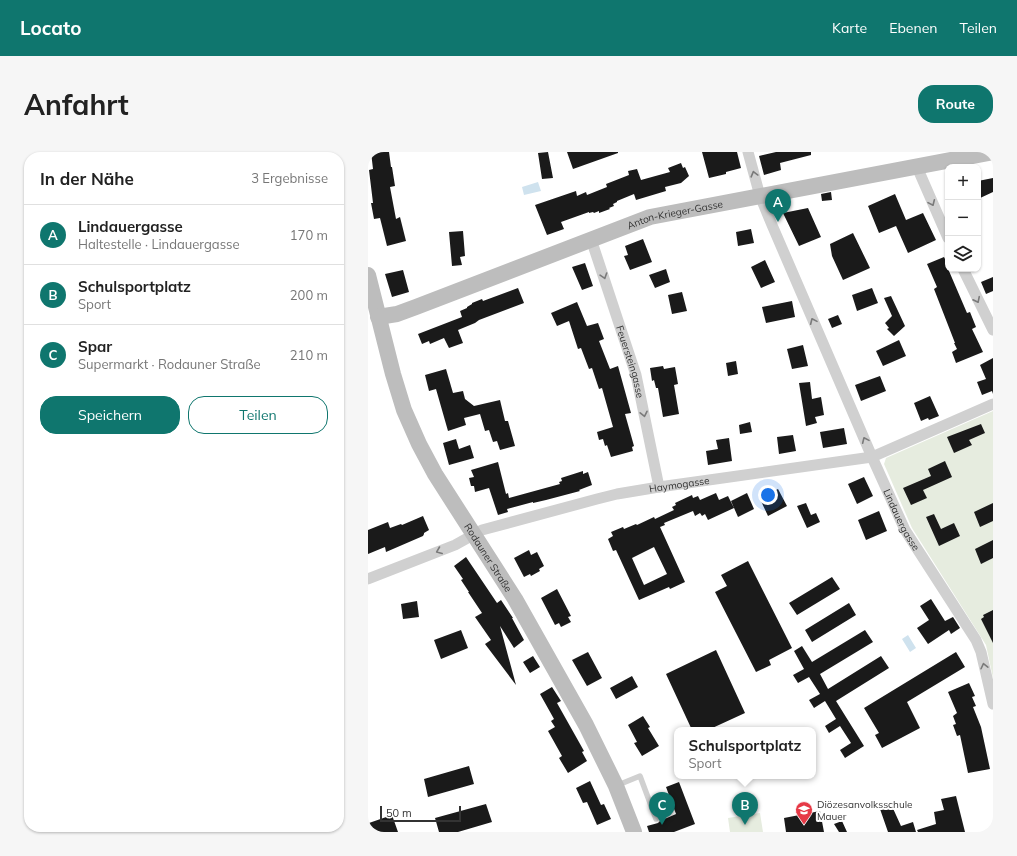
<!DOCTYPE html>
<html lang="de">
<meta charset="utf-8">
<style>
body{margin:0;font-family:Mulish,sans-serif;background:#f6f6f6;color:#222}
.controls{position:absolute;right:12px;top:12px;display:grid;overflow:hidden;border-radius:8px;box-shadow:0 1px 3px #0004}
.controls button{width:36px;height:36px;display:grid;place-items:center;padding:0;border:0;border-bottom:1px solid #e0e0e0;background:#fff;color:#222;font:20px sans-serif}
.scale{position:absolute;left:12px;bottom:10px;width:81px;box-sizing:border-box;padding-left:4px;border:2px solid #333;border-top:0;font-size:11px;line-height:14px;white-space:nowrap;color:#333;-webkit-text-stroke:3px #fff;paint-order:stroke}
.you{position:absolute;left:400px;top:343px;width:14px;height:14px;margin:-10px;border:3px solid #fff;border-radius:50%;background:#1a73e8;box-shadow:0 0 0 6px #1a73e833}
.badge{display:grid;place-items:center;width:26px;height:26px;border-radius:50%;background:#0f766e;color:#fff;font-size:13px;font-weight:700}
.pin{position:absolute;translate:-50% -33px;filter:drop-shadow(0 1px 2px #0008)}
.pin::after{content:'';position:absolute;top:21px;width:14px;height:12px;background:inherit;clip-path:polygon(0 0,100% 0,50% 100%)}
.popup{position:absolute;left:306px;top:575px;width:142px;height:52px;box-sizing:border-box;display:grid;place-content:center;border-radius:8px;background:#fff;filter:drop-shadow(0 1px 3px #0005);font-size:13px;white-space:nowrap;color:#767676}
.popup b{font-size:15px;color:#222}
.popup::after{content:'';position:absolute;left:50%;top:100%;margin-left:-8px;border:8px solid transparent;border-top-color:#fff}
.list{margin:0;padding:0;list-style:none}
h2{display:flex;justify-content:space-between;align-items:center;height:52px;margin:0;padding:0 16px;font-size:17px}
h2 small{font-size:13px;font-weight:400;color:#767676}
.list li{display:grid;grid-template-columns:26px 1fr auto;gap:12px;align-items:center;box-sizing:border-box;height:60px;padding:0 16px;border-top:1px solid #e0e0e0}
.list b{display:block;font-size:15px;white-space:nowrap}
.list p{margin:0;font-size:13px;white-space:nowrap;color:#767676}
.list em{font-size:13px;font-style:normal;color:#767676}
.actions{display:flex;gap:8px;padding:12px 16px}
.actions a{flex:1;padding:9px 0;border:1px solid #0f766e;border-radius:16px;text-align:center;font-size:14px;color:#0f766e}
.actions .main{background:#0f766e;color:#fff}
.icon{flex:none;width:22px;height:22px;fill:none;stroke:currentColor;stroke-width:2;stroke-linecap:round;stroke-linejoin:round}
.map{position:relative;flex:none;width:625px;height:680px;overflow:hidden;border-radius:16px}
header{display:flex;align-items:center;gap:24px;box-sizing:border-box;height:56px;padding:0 20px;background:#0f766e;color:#fff}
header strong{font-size:19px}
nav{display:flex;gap:22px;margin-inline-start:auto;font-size:14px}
.intro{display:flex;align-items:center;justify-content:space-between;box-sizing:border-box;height:96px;padding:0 24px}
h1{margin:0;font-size:28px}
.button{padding:10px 18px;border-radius:16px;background:#0f766e;color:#fff;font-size:14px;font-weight:700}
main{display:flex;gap:24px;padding:0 24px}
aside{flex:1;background:#fff;border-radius:16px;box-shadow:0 1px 3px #0004}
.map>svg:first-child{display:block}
</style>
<header>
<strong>Locato</strong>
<nav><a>Karte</a><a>Ebenen</a><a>Teilen</a></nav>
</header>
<div class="intro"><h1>Anfahrt</h1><a class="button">Route</a></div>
<main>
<aside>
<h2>In der Nähe<small>3 Ergebnisse</small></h2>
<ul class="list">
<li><span class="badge">A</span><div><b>Lindauergasse</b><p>Haltestelle · Lindauergasse</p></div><em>170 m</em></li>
<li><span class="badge">B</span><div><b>Schulsportplatz</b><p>Sport</p></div><em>200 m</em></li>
<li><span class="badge">C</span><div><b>Spar</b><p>Supermarkt · Rodauner Straße</p></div><em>210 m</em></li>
</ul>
<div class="actions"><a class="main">Speichern</a><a>Teilen</a></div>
</aside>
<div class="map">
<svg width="625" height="680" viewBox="0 0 625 680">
<rect width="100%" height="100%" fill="#fff"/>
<path fill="#e6ecdf" d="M625,259V526L618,493L544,376L516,312L518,306Z
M392,661L395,680H362L360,666Z"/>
<path fill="#cfe2ee" d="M170,30L173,39L156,43L154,35Z
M540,483L548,496L542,500L534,487Z"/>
<path fill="#1a1a1a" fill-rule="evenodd" d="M3,0H21L23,15H24L27,34L22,35L28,67L32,65L38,89L19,94L12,66L6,67L3,51H5L1,18L5,17Z
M180,0L185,26L174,27L170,1Z
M199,0H250V1L205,17Z
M334,0H369L373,16L358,20V22L341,26Z
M408,0H443V3L412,11L413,18L396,23L391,4Z
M313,11L315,16L317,15L321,24L313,31L297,35L298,39L268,48L266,42L249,49V50L245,52L246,54L241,56L242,57L231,61V59L226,61L225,60L221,61V60L193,70L196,77L179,83L167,53L208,39L209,44L218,40L219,43L239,35L238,32L261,23L260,19L269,17L273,28L302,20L300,16Z
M625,26V40L610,47V29Z
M463,40L464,48L454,49L453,42Z
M527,42L538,68L555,61L568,88L540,101L528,74L511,81L500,54Z
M440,56L453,85L431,94L415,61Z
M383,77L386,91L370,94L368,80Z
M95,79L97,104L92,105L94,113L84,114L81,80Z
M485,81L502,116L475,128L464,104L462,92Z
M275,87L284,110L262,118L256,104L260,103L257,94Z
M576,105L580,113V117L582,119H581L599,161L602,160L608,175L604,177L615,200L588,211L584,200L589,197L586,191H587L566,137L569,135L559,112Z
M397,108L407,130L393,136L383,115Z
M217,111L225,134L214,138L204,115Z
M298,117L302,130L287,136L281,123Z
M35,118L41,140L24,145L17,122Z
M625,125V139L618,142L613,130Z
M150,136L156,151L111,168L107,171L90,178L95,191L81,196L76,186L62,192L61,189L54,192L50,182L94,165L92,159L99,156V155L104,152V151L114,147L115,149Z
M504,136L510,151L489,159L484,143Z
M314,140L319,159L304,162L300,143Z
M523,144L537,174L526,184L519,177L521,176L517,171L524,164L516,146Z
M424,149L427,165L398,171L394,155Z
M209,150L219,174L230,171L236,187L231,189L242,217L250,214L263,261L257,262L266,294L264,295L265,299L243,305L239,293L237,294L235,287L231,288L229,280L245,275L234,236L231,237L224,216L221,217L213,196L210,197L201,169L189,174L183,161Z
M470,163L474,172L464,176L460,167Z
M531,188L538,204L515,214L508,199Z
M435,193L440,214L424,217L419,197Z
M625,206V242L624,239L614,243L609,230L618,227L612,213Z
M368,209L370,222L360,224L358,211Z
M295,214L296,217L307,215L310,232L306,233L311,262L295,265L290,236H288L286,228L284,229L282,216Z
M78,217L85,241L95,239L97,247L106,254L132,248L137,269H140L147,294L132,298L129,289L125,290L121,278L117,279L112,262L96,266L98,273L80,279L68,237L61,239L57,223Z
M512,224L518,239L493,249L487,233Z
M442,230L444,247L453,245L456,263L447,265L449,271L438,274L431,231Z
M562,244L571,264L561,268L560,266L553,269L546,251Z
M382,270L384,280L372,282L371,273Z
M613,272L617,281L601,288L604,293L586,301L579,285Z
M476,276L479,292L455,296L452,280Z
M425,283L428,299L411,302L409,285Z
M361,286L364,309L340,313L338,299L350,297L348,288Z
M88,287L91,297L102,293L106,306L81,313L75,291Z
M577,309L584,325L555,338L559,346L543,353L535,336L563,324L560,317Z
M130,310L138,342L140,341L141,346L192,332L191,330L194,329L193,326L215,319V322L220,320L224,333L211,338L212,339L178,348L165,351V350L139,357L140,360L130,363L121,336L107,340L106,334H103L101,326L106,325L103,318Z
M496,325L505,344L489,352L480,332Z
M410,337L419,354L400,364L393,349L401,345L400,342Z
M348,341L351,348L360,344L366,356L340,368L337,362L334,364L332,361L327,364L325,359L296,371L297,373L292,375L317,430L302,437L301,435L271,448L248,398L245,399L240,387L245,384L243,380L255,375L256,377L268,372L269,373L286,365L287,367L306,358L304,355L308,353L307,351L324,343L325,346L330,344L332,348ZM286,395L299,422L276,433L264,406Z
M379,341L386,357L370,365L363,349Z
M438,351L443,363L448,361L452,370L439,376L429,354Z
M625,351V369L612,375L606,360Z
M511,359L519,379L498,388L490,368Z
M566,362L573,377L586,371L592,384L571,394L558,365Z
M55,364L61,378L56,381V382L55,384L18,400L17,395L0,402V378L20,370L22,376L33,372L34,373Z
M625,388V406L613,412L607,397Z
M161,398L163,403L169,400L176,414L171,417L172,419L163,424L162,422L156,425L146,406Z
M98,405L129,451L133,448L145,466H144L156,488L146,496L132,474L148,533L117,492L123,488L107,465L114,461L100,440H101L93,428L95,427L86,414Z
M380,409L424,496L401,508L403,513L388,520L347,440L359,434L353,423Z
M464,425L472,437L429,463L421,451Z
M189,437L203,464L200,465L203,470L193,475L191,471L187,473L173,446Z
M563,447L577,469L585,465L592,476L583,482L581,478L560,492L549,476L561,468L552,454Z
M49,449L51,465L35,467L33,452Z
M481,451L488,463L444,490L437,478Z
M625,458V491L613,467L616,465L615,463Z
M93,478L100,496L73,507L66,488Z
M497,478L505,490L452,522L460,537L513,504L521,516L468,549L496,594L477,606L472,598L483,591L472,574L461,581L457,574L468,567L457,549L446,556L441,548L452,542L441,525L430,531L425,523L436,517L426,499L434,494L444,510Z
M348,498L377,561L340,578H324L298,522Z
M220,500L234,526L219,534L204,508Z
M588,500L597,515L539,550L552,576L514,596L507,583L511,581L496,556Z
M165,504L172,515L162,521L155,510Z
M264,524L270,535L248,547L242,536Z
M601,531L607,544L604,545L608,554L605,555L613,575L622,617L600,621L592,583L589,584L585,573L588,572L585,564L589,561L580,540Z
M184,535L193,549L189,551L216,599L214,600L219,609L200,621L191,606L194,604L180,579L187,575L183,569L186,567L172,542Z
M275,564L282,575L280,576L291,594L274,604L266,591L269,590L260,573Z
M101,614L106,632L60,645L56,627Z
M222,629L233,653L236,652L243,667L229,673L219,650L215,651L208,636Z
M311,630L327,672L306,680H281L279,674L290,671L292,669L308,662L298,635Z
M588,644L597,680H550L549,678L568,672L566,660L576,658L573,647Z
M118,652L124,670L90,680H71L67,666Z
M523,652L533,674L545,670L548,680H520L512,657Z
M452,659L456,680H418L416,666Z
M24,663L30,680H4L1,671Z
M474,669L479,680H471L466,672Z"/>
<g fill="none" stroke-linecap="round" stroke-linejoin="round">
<path stroke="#d0d0d0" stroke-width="5.5" d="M250,633L272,624L288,667"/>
<g stroke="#d0d0d0" stroke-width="11">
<path id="s1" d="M380,0L392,44L404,73L504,305L537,378L608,488L613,500L625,552"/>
<path d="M549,15L580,86"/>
<path id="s2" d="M223,87L268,223L291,335"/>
<path d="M595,117L625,178"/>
<path id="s3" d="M0,427L87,393L114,378L229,347L249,342L291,335L504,305L625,252"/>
</g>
<g stroke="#bdbdbd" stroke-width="16">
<path id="s4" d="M0,123L25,222L36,258L51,292L67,322L147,447L218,573L248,634L266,680"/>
<path id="s5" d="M10,165L29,162L48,155L282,65L625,0"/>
</g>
</g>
<defs><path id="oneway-chevron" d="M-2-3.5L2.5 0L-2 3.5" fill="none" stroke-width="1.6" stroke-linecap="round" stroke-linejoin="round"/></defs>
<g stroke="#7a7a7a">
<use href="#oneway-chevron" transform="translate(386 22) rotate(-105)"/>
<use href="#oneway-chevron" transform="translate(564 51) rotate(66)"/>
<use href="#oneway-chevron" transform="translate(236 124) rotate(72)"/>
<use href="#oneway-chevron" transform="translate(609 148) rotate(64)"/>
<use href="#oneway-chevron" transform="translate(445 169) rotate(-114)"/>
<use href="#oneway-chevron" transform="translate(276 262) rotate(78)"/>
<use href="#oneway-chevron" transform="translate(497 288) rotate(-114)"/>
<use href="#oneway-chevron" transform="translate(71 399) rotate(158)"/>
<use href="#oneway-chevron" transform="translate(616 514) rotate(-103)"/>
</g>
<defs>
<g id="school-pin" transform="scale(0.9)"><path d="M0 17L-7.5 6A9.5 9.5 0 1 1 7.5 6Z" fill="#e63946" stroke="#fff"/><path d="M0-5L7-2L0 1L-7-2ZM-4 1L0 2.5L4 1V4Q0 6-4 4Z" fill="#fff"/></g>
</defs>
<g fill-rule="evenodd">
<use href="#school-pin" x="436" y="658"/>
</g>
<g text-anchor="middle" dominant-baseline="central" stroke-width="4" stroke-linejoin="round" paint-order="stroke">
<g font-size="10" fill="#333" stroke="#fff">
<text stroke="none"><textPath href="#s5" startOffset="315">Anton-Krieger-Gasse</textPath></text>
<text stroke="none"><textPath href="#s2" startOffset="129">Feuersteingasse</textPath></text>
<text stroke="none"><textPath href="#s3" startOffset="327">Haymogasse</textPath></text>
<text stroke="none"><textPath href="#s1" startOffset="399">Lindauergasse</textPath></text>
<text stroke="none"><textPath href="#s4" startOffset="310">Rodauner Straße</textPath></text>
</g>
<g font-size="10" fill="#333" stroke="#fff" text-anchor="start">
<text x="449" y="652">Diözesanvolksschule<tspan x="449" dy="12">Mauer</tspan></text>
</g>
</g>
</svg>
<div class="controls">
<button>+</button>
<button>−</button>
<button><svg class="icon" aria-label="layers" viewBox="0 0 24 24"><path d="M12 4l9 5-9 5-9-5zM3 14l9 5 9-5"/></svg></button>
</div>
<div class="scale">50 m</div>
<div class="you"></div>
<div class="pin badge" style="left:410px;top:70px">A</div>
<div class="pin badge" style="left:377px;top:673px">B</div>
<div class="popup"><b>Schulsportplatz</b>Sport</div>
<div class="pin badge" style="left:294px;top:673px">C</div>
</div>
</main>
